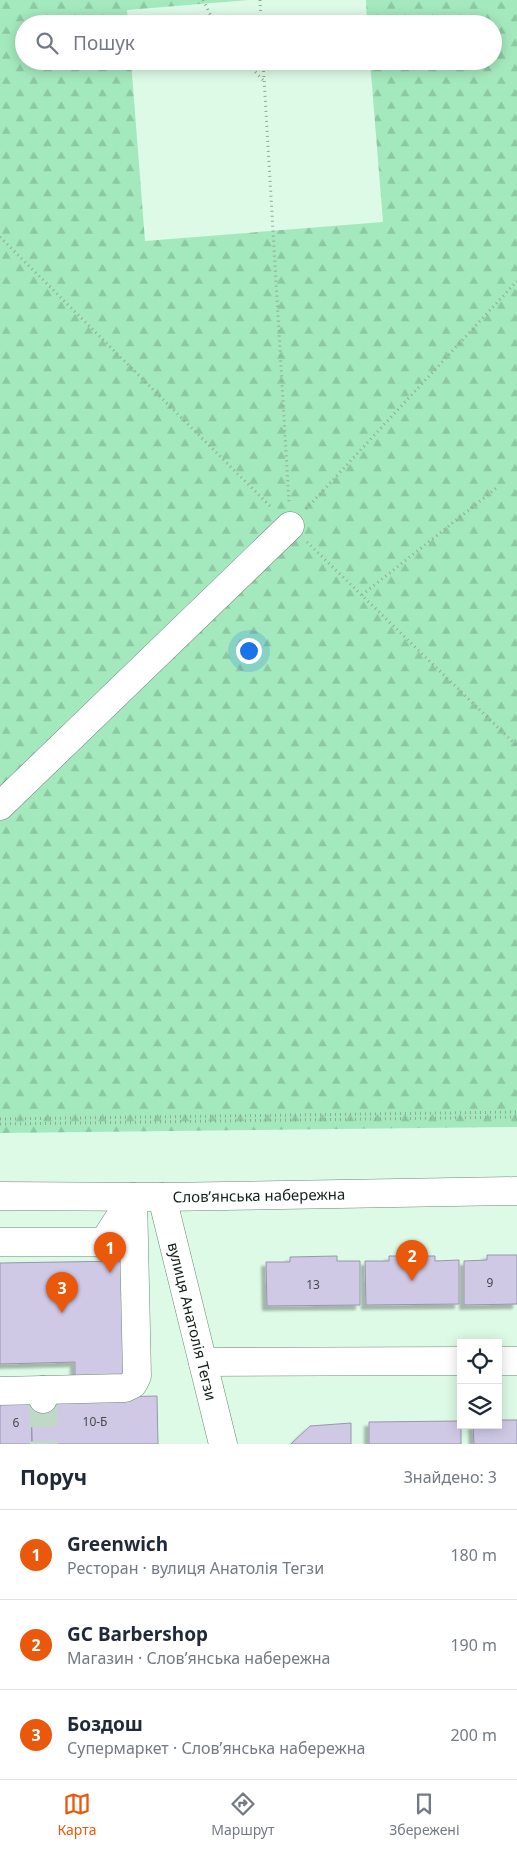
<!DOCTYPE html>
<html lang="uk">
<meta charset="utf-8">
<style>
body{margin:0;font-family:"Noto Sans",sans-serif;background:#f2f2f3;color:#1f2937}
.controls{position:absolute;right:15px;bottom:15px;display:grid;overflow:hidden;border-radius:0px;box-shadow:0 2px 12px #0003}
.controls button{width:45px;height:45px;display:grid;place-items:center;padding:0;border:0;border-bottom:1px solid #e0e1e3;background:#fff;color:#1f2937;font:25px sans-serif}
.you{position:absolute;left:248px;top:650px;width:18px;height:18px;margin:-12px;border:4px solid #fff;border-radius:50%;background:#1a73e8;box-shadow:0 0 0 8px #1a73e833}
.badge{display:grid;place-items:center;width:32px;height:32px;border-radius:50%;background:#ea580c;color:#fff;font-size:16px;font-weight:700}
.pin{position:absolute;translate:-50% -41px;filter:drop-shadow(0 1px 2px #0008)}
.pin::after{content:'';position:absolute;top:26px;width:18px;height:15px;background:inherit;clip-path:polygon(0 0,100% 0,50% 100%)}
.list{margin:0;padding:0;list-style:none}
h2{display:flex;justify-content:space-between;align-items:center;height:65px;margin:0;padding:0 20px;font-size:21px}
h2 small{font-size:16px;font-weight:400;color:#747a83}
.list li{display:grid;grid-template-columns:32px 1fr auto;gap:15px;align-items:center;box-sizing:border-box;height:90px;padding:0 20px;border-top:1px solid #e0e1e3}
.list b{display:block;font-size:19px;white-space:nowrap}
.list p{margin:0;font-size:16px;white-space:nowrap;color:#747a83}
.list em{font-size:16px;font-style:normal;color:#747a83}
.icon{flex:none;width:28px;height:28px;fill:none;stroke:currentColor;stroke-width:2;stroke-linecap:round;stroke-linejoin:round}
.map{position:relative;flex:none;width:517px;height:1444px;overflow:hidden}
.search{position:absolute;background:#fff;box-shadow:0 2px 12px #0003;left:15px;right:15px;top:15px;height:55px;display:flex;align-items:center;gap:12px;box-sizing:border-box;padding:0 18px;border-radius:28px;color:#747a83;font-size:19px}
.sheet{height:335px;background:#fff}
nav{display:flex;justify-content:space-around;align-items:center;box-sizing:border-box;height:70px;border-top:1px solid #e0e1e3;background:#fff;font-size:14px;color:#747a83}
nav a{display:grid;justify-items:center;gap:2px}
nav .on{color:#ea580c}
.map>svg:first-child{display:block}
</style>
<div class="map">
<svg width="517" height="1444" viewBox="0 0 517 1444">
<defs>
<pattern id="forest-firs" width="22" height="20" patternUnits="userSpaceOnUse" patternTransform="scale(1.25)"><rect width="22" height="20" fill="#a4e9bd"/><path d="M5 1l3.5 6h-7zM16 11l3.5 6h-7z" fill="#8cc8a2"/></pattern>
<filter id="shadow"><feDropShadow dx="-4.5" dy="4.5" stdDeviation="1" flood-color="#0004"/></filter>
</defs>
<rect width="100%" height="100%" fill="#ddfae6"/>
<path fill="url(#forest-firs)" d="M0,0H249L127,10L128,24H24V61H131L145,241L383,222L370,61H493V24H367L366,0H517V1127L0,1133Z"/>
<path fill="#cfc9e6" stroke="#9994af" filter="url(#shadow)" d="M487,1255H517V1304L464,1305V1261L487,1260Z
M337,1256V1261H360V1305L267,1306L266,1262H290V1257Z
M389,1256H435V1261L459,1260V1304L366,1305L365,1261H389Z
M122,1261L124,1380L75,1381V1362L0,1364V1263Z
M157,1396L158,1444H32L31,1399Z
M0,1399H31L32,1444H0Z
M498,1420H517V1444H474L473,1425H498Z
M461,1421V1444H369V1422Z
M351,1423V1444H291L310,1426Z"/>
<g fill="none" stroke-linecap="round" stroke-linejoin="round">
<path stroke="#bfd9c7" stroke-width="28" stroke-dasharray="28 14" stroke-linecap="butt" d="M43,1399L44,1444"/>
<g stroke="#6e8977" stroke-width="29">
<g id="minor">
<path d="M0,806L290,526"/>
<path d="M0,1196L162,1197L517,1191"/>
<path id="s1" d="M162,1197L223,1444"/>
<path d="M0,1242H98L105,1240L133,1197"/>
<path d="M498,1361H517"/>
<path d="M203,1362L461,1361"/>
<path d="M0,1391L43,1390"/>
<path d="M43,1399V1390L125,1388L133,1384L137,1376L133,1197"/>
</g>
</g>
<path stroke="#92a899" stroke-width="3" stroke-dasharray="1 4" stroke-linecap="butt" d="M203,0L215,24
M260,0L261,24
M245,61L263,80
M263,61L289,502
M0,237L272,508
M306,509L517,281
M307,542L517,746
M362,595L499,486
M0,1119L517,1112
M0,1124L517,1117"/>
<use href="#minor" stroke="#fff" stroke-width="28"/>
</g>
<g text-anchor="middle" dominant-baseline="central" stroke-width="4" stroke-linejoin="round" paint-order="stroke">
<g font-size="12" fill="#444a4c">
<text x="490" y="1282">9</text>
<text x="313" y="1284">13</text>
<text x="95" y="1421">10-Б</text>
<text x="16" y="1422">6</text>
</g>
<g font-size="15" fill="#152019" stroke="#fff">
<text transform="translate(259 1195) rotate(-1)">Словʼянська набережна</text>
<text stroke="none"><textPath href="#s1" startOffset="128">вулиця Анатолія Тегзи</textPath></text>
</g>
</g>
</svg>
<div class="controls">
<button><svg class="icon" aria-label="locate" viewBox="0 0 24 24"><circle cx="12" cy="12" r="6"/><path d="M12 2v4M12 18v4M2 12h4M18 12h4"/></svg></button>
<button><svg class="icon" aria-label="layers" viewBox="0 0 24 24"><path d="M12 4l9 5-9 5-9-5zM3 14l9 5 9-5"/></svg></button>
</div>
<div class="you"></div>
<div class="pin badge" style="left:110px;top:1273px">1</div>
<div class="pin badge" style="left:412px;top:1281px">2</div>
<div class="pin badge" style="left:62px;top:1313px">3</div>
<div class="search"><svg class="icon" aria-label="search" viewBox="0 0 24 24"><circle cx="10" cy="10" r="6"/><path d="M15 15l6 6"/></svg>Пошук</div>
</div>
<section class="sheet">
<h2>Поруч<small>Знайдено: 3</small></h2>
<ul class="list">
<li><span class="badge">1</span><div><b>Greenwich</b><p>Ресторан · вулиця Анатолія Тегзи</p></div><em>180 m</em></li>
<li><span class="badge">2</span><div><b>GC Barbershop</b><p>Магазин · Словʼянська набережна</p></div><em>190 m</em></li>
<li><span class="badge">3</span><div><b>Боздош</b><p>Супермаркет · Словʼянська набережна</p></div><em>200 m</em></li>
</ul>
</section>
<nav>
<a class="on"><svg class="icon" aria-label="map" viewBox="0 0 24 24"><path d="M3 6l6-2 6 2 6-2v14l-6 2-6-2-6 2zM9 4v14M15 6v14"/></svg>Карта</a>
<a><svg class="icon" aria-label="directions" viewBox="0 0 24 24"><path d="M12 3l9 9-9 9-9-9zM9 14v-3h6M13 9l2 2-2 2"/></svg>Маршрут</a>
<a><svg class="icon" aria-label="saved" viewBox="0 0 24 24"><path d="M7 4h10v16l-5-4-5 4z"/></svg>Збережені</a>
</nav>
